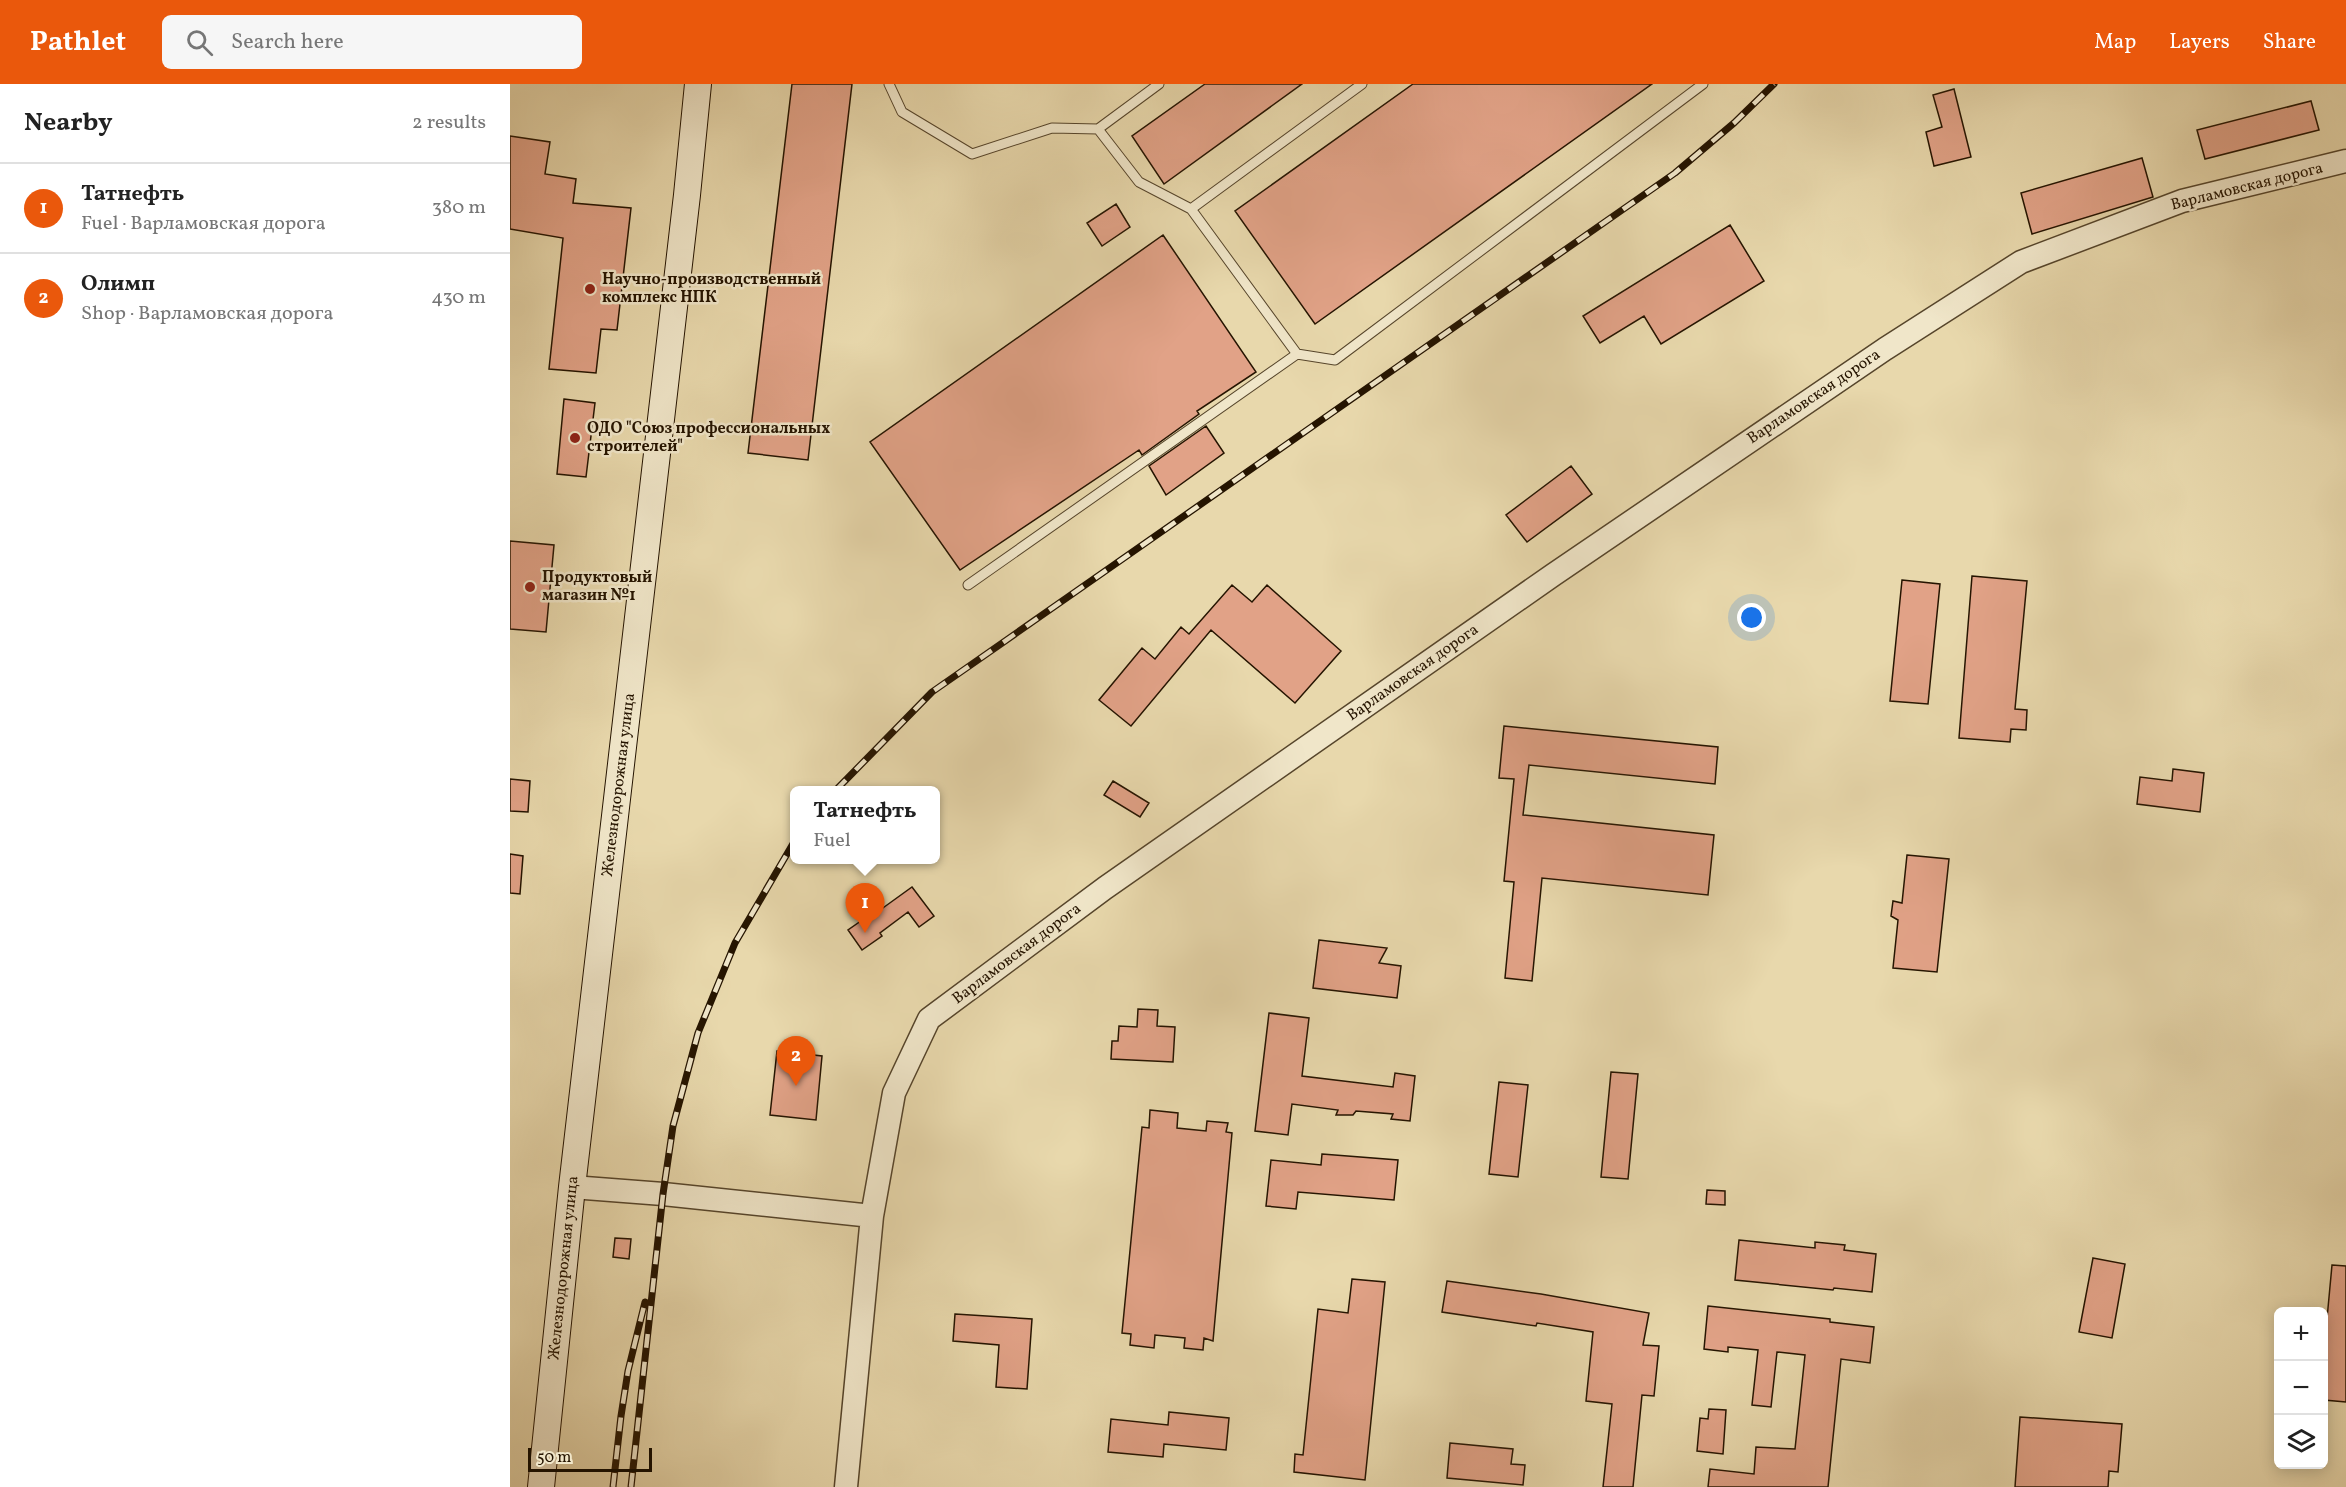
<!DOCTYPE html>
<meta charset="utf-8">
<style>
body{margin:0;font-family:Vollkorn,serif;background:#f6f6f6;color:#222}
.controls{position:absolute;right:18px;bottom:18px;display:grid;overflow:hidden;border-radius:9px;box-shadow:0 3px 15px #0003}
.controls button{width:54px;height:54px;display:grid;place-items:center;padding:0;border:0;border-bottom:2px solid #e0e0e0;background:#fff;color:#222;font:30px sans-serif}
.scale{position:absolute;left:18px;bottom:15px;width:124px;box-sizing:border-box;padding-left:6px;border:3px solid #251400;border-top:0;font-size:16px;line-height:21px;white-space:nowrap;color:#251400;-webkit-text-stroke:4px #f0e6c9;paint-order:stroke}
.you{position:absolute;left:1242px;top:534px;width:21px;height:21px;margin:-15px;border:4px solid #fff;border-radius:50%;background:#1a73e8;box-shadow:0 0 0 9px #1a73e833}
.badge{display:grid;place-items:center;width:39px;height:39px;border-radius:50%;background:#ea580c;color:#fff;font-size:20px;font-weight:700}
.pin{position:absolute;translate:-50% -50px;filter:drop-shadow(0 2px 3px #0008)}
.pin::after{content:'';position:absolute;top:32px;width:21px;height:18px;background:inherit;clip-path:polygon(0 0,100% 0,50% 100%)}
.popup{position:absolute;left:280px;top:702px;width:150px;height:78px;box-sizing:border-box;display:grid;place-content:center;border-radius:9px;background:#fff;filter:drop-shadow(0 2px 4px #0005);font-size:20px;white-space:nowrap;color:#767676}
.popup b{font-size:22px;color:#222}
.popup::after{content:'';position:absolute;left:50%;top:100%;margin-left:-12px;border:12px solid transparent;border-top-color:#fff}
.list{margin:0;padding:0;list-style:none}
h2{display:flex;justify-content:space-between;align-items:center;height:78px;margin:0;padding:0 24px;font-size:26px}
h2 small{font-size:20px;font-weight:400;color:#767676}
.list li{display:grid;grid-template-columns:39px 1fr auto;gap:18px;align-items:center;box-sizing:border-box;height:90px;padding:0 24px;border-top:2px solid #e0e0e0}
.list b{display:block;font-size:22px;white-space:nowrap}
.list p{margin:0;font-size:20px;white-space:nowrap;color:#767676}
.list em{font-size:20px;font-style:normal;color:#767676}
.icon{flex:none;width:33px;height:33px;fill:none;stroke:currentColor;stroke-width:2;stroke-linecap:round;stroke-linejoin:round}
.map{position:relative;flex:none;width:1836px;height:1403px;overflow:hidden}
header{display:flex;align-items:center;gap:36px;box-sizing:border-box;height:84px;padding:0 30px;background:#ea580c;color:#fff}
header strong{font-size:28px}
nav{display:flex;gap:33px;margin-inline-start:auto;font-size:21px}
.search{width:420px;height:54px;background:#f6f6f6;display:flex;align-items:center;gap:15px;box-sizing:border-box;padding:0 21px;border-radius:9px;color:#767676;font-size:22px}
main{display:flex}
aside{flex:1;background:#fff}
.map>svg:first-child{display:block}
</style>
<header>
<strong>Pathlet</strong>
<div class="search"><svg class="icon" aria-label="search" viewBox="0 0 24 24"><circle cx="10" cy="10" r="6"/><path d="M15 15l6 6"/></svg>Search here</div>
<nav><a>Map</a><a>Layers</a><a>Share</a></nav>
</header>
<main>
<aside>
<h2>Nearby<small>2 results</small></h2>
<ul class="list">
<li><span class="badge">1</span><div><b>Татнефть</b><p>Fuel · Варламовская дорога</p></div><em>380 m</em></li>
<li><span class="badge">2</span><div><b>Олимп</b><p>Shop · Варламовская дорога</p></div><em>430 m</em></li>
</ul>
</aside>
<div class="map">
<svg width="1836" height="1403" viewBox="0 0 1836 1403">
<rect width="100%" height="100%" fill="#e8d8ac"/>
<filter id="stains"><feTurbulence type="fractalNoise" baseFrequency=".00333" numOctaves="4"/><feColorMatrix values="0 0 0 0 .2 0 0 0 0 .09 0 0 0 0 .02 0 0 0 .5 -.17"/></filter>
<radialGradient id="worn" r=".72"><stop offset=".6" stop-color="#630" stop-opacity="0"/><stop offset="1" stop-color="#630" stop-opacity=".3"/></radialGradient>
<path fill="#e1a287" stroke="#251400" stroke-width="1.5" d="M282,0H342L298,376L238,369Z
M695,0H792L654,100L622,52Z
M903,0H1142L805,240L725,127Z
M1444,5L1461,73L1424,82L1416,48L1432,43L1423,11Z
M1801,17L1809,46L1695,75L1687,46Z
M0,52L40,58L35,90L66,95L63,119L121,124L107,246L91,245L86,289L39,285L53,154L0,145Z
M1632,74L1643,113L1522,150L1511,109Z
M606,120L620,143L592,162L577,139Z
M1220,141L1254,197L1151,260L1134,232L1090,259L1073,232Z
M653,151L746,288L687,327L689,330L632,371L629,366L450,486L360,358Z
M54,315L85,319L76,393L47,390Z
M696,342L714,369L656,411L639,382Z
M1061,382L1082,410L1017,458L996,431Z
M0,457L44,461L36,548L0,545Z
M1462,492L1517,497L1505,625L1517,626L1516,646L1501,645L1500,658L1449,654Z
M1392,496L1430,500L1418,620L1380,617Z
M722,501L742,518L757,501L831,567L785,619L701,546L621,642L589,616L632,564L645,575L671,543L679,550Z
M994,642L1208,663L1205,700L1019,681L1013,731L1204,751L1198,811L1032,794L1022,897L995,894L1004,798L994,797L1004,695L989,694Z
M1663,685L1694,689L1690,728L1627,720L1630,693L1662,697Z
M0,695L20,697L18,728L0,727Z
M603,697L639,719L630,733L594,711Z
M0,770L13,772L10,810L0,809Z
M1397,771L1439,775L1427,888L1383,884L1388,836L1381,832L1383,817L1392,819Z
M402,803L424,832L409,843L398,828L370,849L372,852L352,866L338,846L358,832L359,834Z
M809,856L877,864L869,879L891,882L887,914L803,904Z
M628,925L648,926L647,942L665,943L663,978L601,975L602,957H608L609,942L627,943Z
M759,929L799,934L792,992L883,1003L885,989L905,992L900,1037L881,1035L883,1030L846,1027L843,1031H826L828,1026L782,1020L778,1051L745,1047Z
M267,967L312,972L306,1036L260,1031Z
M1101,988L1128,990L1118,1095L1091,1093Z
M989,998L1018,1001L1008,1093L979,1090Z
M640,1026L668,1029L667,1044L696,1047L697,1037L718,1039L716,1048L722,1049L703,1257L694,1254L693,1266L674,1264L675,1254L645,1251L644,1264L620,1261L621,1250L612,1249L632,1043L639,1044Z
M812,1070L888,1076L884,1116L788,1108L786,1125L756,1122L761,1076L811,1081Z
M1197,1106L1215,1107V1121L1196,1120Z
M105,1154L121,1155L119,1175L103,1173Z
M1229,1156L1305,1164V1158L1335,1161L1334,1166L1366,1170L1362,1208L1324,1204L1323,1206L1225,1196Z
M1583,1174L1615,1180L1602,1254L1569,1248Z
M1822,1181L1836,1182V1318L1814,1316V1267Z
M842,1195L875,1198L855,1396L784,1388L785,1370L793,1371L808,1225L838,1229Z
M937,1197L1031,1210L1139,1229L1133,1261L1149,1262L1144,1312L1132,1311L1123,1403H1093L1102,1320L1076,1317L1083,1248L1027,1239L1026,1242L932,1228Z
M1198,1222L1320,1235V1238L1364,1243L1360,1279L1331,1275L1318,1403H1198L1200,1385L1244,1390L1246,1363L1285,1365L1295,1271L1267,1268L1261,1323L1242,1321L1248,1266L1218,1263V1268L1194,1265Z
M445,1230L522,1235L517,1305L486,1303L489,1261L443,1257Z
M1199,1325L1216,1326L1213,1370L1187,1367L1190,1334L1198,1335Z
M659,1328L719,1334L716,1366L654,1360L653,1373L598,1368L601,1335L658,1341Z
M1510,1333L1612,1340L1608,1388L1599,1387L1598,1403H1505Z
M940,1359L1003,1365L1001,1380L1015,1381L1013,1401L937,1394Z"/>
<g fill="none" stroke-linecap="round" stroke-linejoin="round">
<g stroke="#56452b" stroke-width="11">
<path id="service" d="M379,0L392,28L462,70L542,44L588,45L629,98L681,125L852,0
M588,45L649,0
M681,125L787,270
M458,501L787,270L825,276L1193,0"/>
</g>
<g stroke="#56452b" stroke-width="25">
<path id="tertiary" d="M62,1103L153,1110L362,1132
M336,1403L362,1132L384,1009L419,935L595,804L1043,491L1375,265L1511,178L1672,117L1836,77"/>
</g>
<g stroke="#251400" stroke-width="28">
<path id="secondary" d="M31,1403L62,1103L177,111L188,0"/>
</g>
<use href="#service" stroke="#f0e6c9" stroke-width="9"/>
<use href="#tertiary" stroke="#f0e6c9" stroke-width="22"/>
<use href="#secondary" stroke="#f0e6c9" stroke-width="26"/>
<g stroke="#251400" stroke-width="7">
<path id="rail" d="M326,706L422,608L1165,89L1224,39L1264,0
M103,1403L111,1332L118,1287L135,1218
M121,1403L153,1110L163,1042L188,949L225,859L284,758"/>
</g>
<use href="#rail" stroke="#f0e6c9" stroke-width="4.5" stroke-dasharray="14" stroke-linecap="butt"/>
</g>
<g fill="#8f2418" stroke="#f0e6c9" stroke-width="2">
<circle cx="80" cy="205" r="6"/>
<circle cx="65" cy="354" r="6"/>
<circle cx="20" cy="503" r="6"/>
</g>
<g text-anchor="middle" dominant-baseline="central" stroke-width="5" stroke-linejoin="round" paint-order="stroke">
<g font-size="16" fill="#251400" stroke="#f0e6c9">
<text transform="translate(1737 103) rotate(-14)">Варламовская дорога</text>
<text transform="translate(1304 313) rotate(-34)">Варламовская дорога</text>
<text transform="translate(903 589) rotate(-35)">Варламовская дорога</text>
<text transform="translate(109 701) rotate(-83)">Железнодорожная улица</text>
<text transform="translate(507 870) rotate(-37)">Варламовская дорога</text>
<text transform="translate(54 1184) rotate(-84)">Железнодорожная улица</text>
</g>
<g font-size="16" font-weight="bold" fill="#251400" stroke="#f0e6c9" text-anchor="start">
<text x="92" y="196">Научно-производственный<tspan x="92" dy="18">комплекс НПК</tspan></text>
<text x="77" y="345">ОДО "Союз профессиональных<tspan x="77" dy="18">строителей"</tspan></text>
<text x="32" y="494">Продуктовый<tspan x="32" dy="18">магазин №1</tspan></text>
</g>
</g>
<rect width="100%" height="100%" filter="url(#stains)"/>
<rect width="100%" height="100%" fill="url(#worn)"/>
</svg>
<div class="controls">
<button>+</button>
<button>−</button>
<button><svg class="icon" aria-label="layers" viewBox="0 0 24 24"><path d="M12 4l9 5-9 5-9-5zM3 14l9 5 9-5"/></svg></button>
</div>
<div class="scale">50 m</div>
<div class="you"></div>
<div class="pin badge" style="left:355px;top:849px">1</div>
<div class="popup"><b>Татнефть</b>Fuel</div>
<div class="pin badge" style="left:286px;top:1002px">2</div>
</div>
</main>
